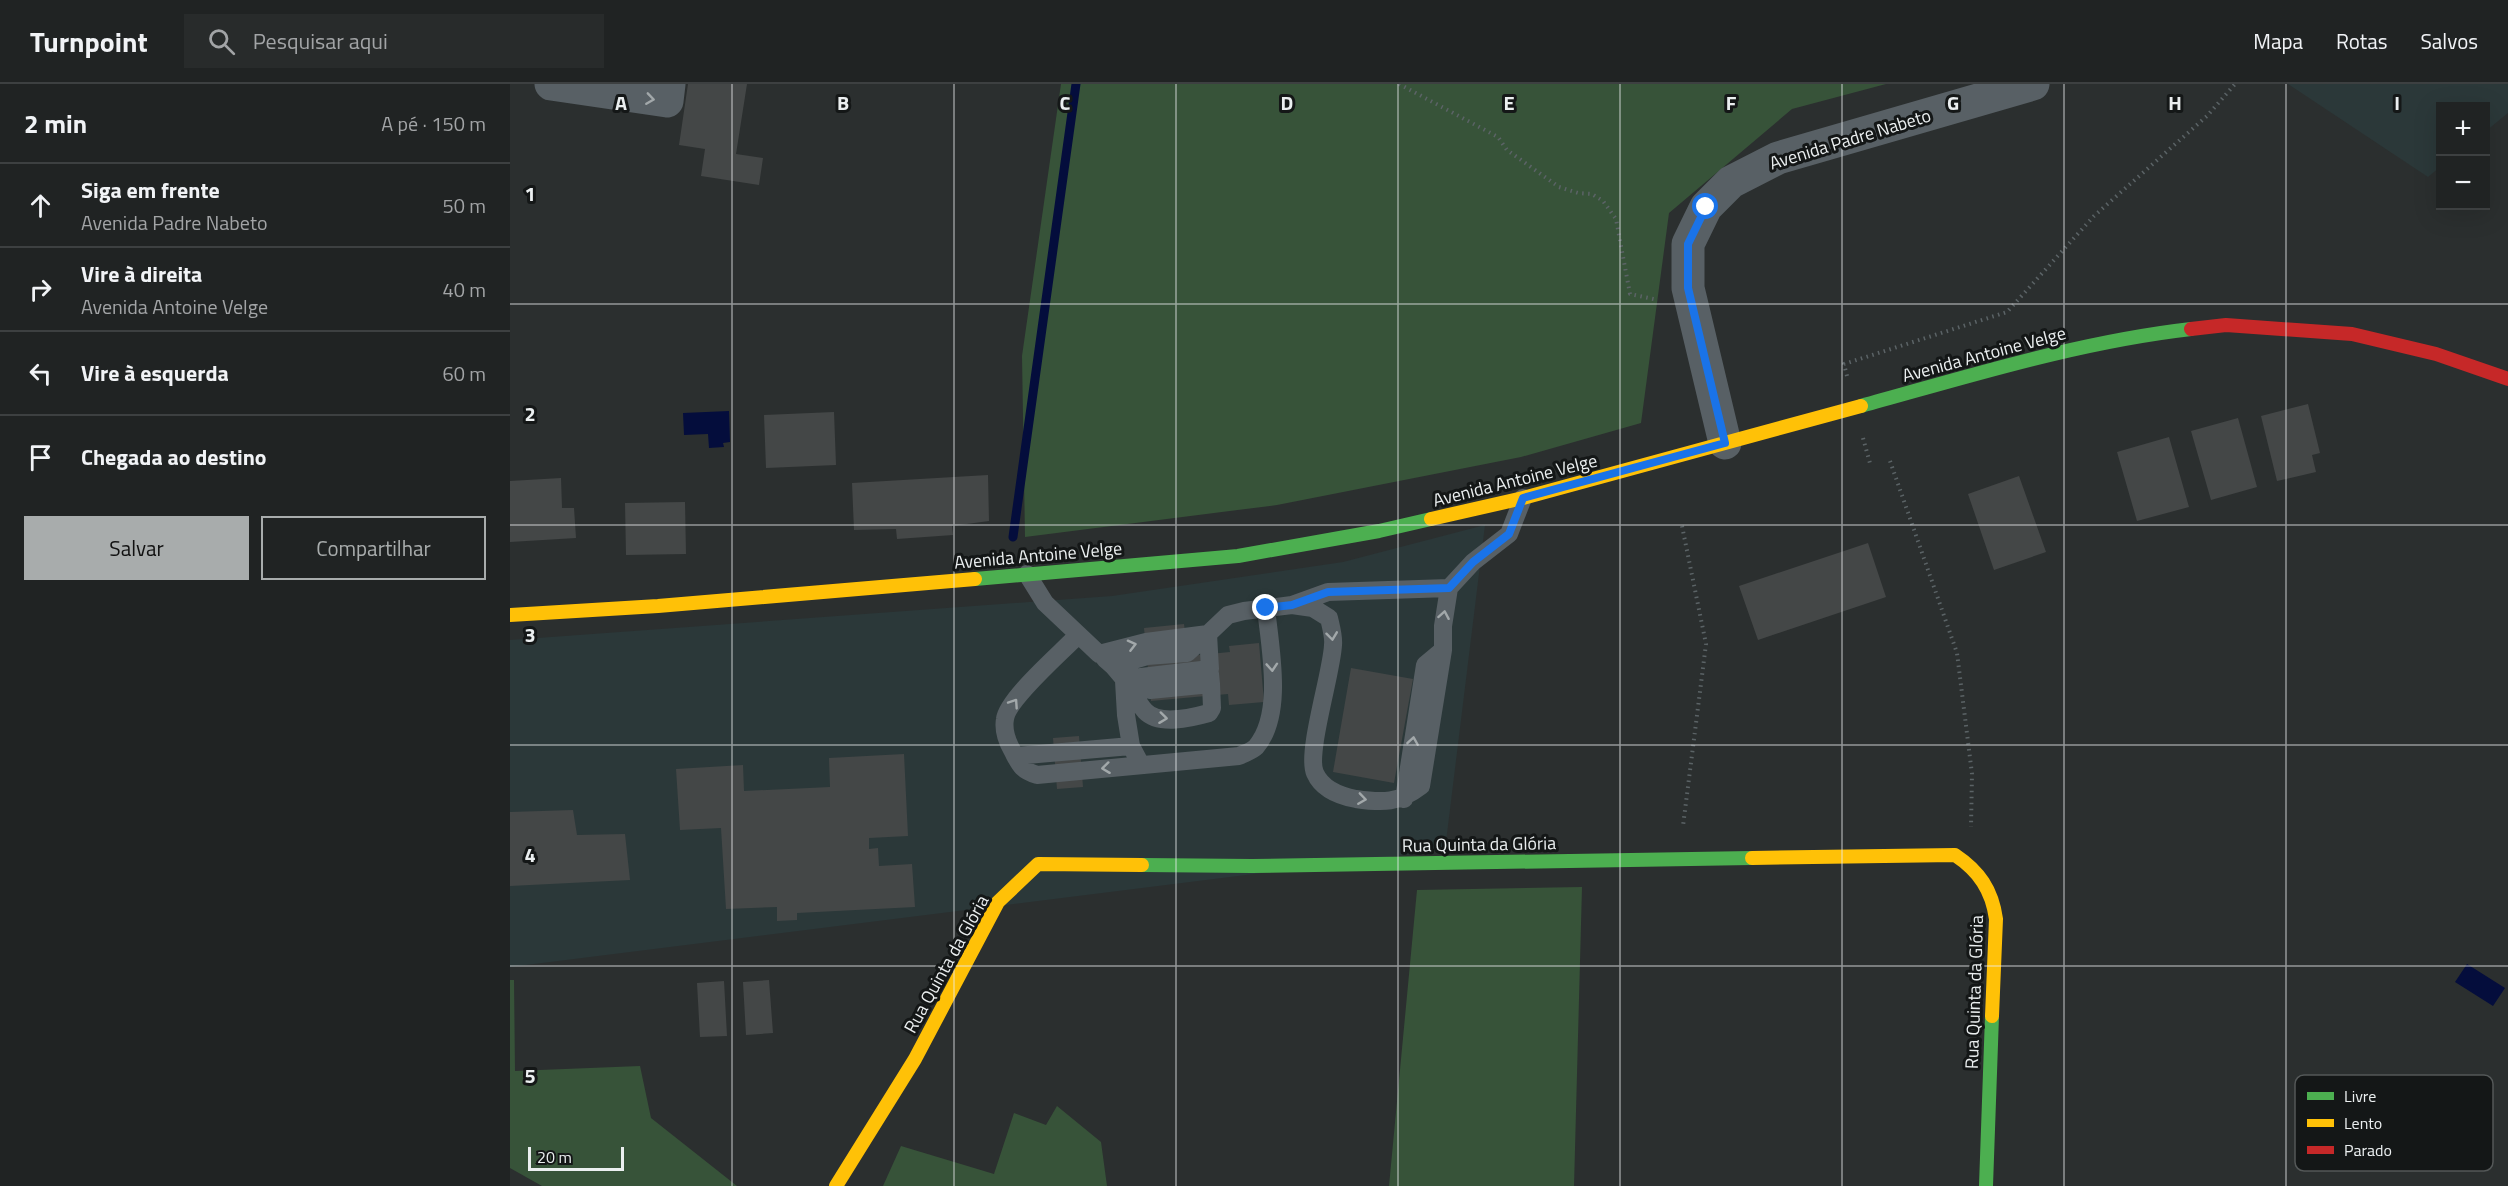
<!DOCTYPE html>
<html lang="pt">
<meta charset="utf-8">
<style>
body{margin:0;font-family:"Titillium Web",sans-serif;background:#282b2b;color:#f1f3f6}
.controls{position:absolute;right:18px;top:18px;display:grid;overflow:hidden;border-radius:0px;box-shadow:0 6px 24px #0002}
.controls button{width:54px;height:54px;display:grid;place-items:center;padding:0;border:0;border-bottom:2px solid #3d4041;background:#202323;color:#f1f3f6;font:30px sans-serif}
.scale{position:absolute;left:18px;bottom:15px;width:96px;box-sizing:border-box;padding-left:6px;border:3px solid #ebeff0;border-top:0;font-size:16px;line-height:21px;white-space:nowrap;color:#ebeff0;-webkit-text-stroke:4px #141717;paint-order:stroke}
.stop{position:absolute;width:18px;height:18px;margin:-14px;border:4px solid #1a73e8;border-radius:50%;background:#fff}
.stop.end{background:#1a73e8;border-color:#fff;box-shadow:0 2px 6px #0008}
.list{margin:0;padding:0;list-style:none}
h2{display:flex;justify-content:space-between;align-items:center;height:78px;margin:0;padding:0 24px;font-size:26px}
h2 small{font-size:20px;font-weight:400;color:#a2a4a6}
.list li{display:grid;grid-template-columns:39px 1fr auto;gap:18px;align-items:center;box-sizing:border-box;height:84px;padding:0 24px;border-top:2px solid #3d4041}
.list b{display:block;font-size:22px;white-space:nowrap}
.list p{margin:0;font-size:20px;white-space:nowrap;color:#a2a4a6}
.list em{font-size:20px;font-style:normal;color:#a2a4a6}
.actions{display:flex;gap:12px;padding:18px 24px}
.actions a{flex:1;padding:14px 0;border:2px solid #a8acac;border-radius:0px;text-align:center;font-size:21px;color:#a8acac}
.actions .main{background:#a8acac;color:#111}
.icon{flex:none;width:33px;height:33px;fill:none;stroke:currentColor;stroke-width:2;stroke-linecap:round;stroke-linejoin:round}
.map{position:relative;flex:none;width:1998px;height:1102px;overflow:hidden}
header{display:flex;align-items:center;gap:36px;box-sizing:border-box;height:84px;padding:0 30px;background:#202323;border-bottom:2px solid #3d4041}
header strong{font-size:28px}
nav{display:flex;gap:33px;margin-inline-start:auto;font-size:21px}
.search{width:420px;height:54px;background:#282b2b;display:flex;align-items:center;gap:15px;box-sizing:border-box;padding:0 21px;border-radius:0px;color:#a2a4a6;font-size:22px}
main{display:flex}
aside{flex:1;background:#202323}
.map>svg:first-child{display:block}
</style>
<header>
<strong>Turnpoint</strong>
<div class="search"><svg class="icon" aria-label="search" viewBox="0 0 24 24"><circle cx="10" cy="10" r="6"/><path d="M15 15l6 6"/></svg>Pesquisar aqui</div>
<nav><a>Mapa</a><a>Rotas</a><a>Salvos</a></nav>
</header>
<main>
<aside>
<h2>2 min<small>A pé · 150 m</small></h2>
<ul class="list">
<li><svg class="icon" aria-label="ahead" viewBox="0 0 24 24"><path d="M12 20V5M6 11l6-6 6 6"/></svg><div><b>Siga em frente</b><p>Avenida Padre Nabeto</p></div><em>50 m</em></li>
<li><svg class="icon" aria-label="right" viewBox="0 0 24 24"><path d="M7 20v-9h11M14 6l5 5-5 5"/></svg><div><b>Vire à direita</b><p>Avenida Antoine Velge</p></div><em>40 m</em></li>
<li><svg class="icon" aria-label="left" viewBox="0 0 24 24"><path d="M17 20v-9H6M10 6l-5 5 5 5"/></svg><div><b>Vire à esquerda</b></div><em>60 m</em></li>
<li><svg class="icon" aria-label="arrive" viewBox="0 0 24 24"><path d="M6 21V4h12l-3 4 3 4H6"/></svg><div><b>Chegada ao destino</b></div></li>
</ul>
<div class="actions"><a class="main">Salvar</a><a>Compartilhar</a></div>
</aside>
<div class="map">
<svg width="1998" height="1102" viewBox="0 0 1998 1102">
<rect width="100%" height="100%" fill="#2b2f2f"/>
<path fill="#2b3839" d="M1778,0H1998V29L1976,47V22H1930V83L1918,93Z
M975,441L935,766L0,883V556L602,512L833,478Z"/>
<path fill="#375339" d="M551,0H1376L1282,25L1159,129L1131,339L1011,373L767,421L515,453L512,272Z
M1072,803L1064,1102H879L907,806Z
M0,896H4L5,987L130,982L141,1034L227,1102H32L0,1084Z
M547,1022L591,1058L597,1102H373L391,1062L484,1090L504,1029L536,1041Z"/>
<path fill="#040d3c" d="M219,327L220,358L213,359L214,363L199,364L198,350L174,351L173,329Z
M1957,880L1995,904L1983,922L1945,898Z"/>
<g fill="none" stroke-linecap="round" stroke-linejoin="round">
<path stroke="#040d3c" stroke-width="9" d="M503,453L566,0"/>
</g>
<path fill="#444747" d="M178,0H237L226,70L253,74L249,101L191,92L195,65L169,61Z
M1798,320L1810,369L1802,371L1806,388L1767,397L1751,332Z
M324,328L326,381L256,384L254,331Z
M1728,334L1747,403L1701,416L1681,347Z
M1659,353L1679,423L1627,437L1607,368Z
M478,391L479,437L442,442L443,451L387,455L386,445L344,446L342,399Z
M1509,392L1536,468L1484,486L1458,410Z
M51,394L52,424H64L66,454L0,458V397Z
M175,418L176,470L116,471L115,419Z
M1358,459L1376,513L1248,556L1229,502Z
M674,540L678,572L720,568L719,562L749,559L754,618L719,621L718,610L641,617L634,544Z
M841,584L903,595L884,699L823,688Z
M569,652L573,703L547,705L543,654Z
M394,670L398,752L359,754V765L368,764L369,782L402,780L405,823L287,829V836L267,837V823L216,825L211,744L170,746L166,685L233,681L234,707L320,703L319,674Z
M63,726L67,751L115,750L120,796L0,802V728Z
M259,896L263,949L236,951L233,898Z
M214,897L217,952L190,953L187,899Z"/>
<g fill="none" stroke-linecap="round" stroke-linejoin="round">
<path stroke="#5b6366" stroke-width="4" stroke-dasharray="1.5 4.5" stroke-linecap="butt" d="M889,0L988,53L997,66L1049,103L1068,109L1082,110L1093,117L1106,135L1120,210L1148,216
M1337,292L1334,280L1497,228L1584,132L1697,32L1725,0
M1353,354L1361,383
M1380,377L1447,569L1462,690L1461,743
M1172,442L1196,560L1173,742"/>
<path stroke="#586065" stroke-width="18" d="M517,490L535,519L589,570L636,558L698,550L718,531L734,527L782,521L818,508L939,504
M782,521L803,524L819,534C821,543 824,553 823,561C822,588 796,669 805,689C812,705 830,712 846,715C873,719 889,719 911,702L933,566V542L939,504L963,478L999,450L1013,414
M568,551C552,568 497,615 495,635C493,646 497,657 502,666C510,681 511,686 527,691L729,672C735,669 742,667 746,663C774,630 760,564 756,524
M595,575L603,582L637,572L677,569L697,551
M603,582L614,595L700,585L698,550
M614,595C621,605 627,618 635,627C649,642 681,634 699,629L702,624L701,600
M614,595L640,606L701,600L700,590
M614,597L616,631L621,662
M505,672L621,662L631,681
M894,715L915,581L933,566"/>
<path stroke="#586065" stroke-width="33" d="M41,0L157,17L159,0
M1215,359L1178,204V160L1196,123L1221,98L1268,74L1523,0"/>
<path stroke="#4caf50" stroke-width="14" d="M1351,322C1460,292 1568,258 1681,245
M465,495L728,472L869,447L921,435
M632,781L742,782L1242,774
M1476,1102L1482,932"/>
<path stroke="#ffc107" stroke-width="14" d="M921,435L1013,414L1351,322
M0,531L148,522L465,495
M1242,774L1445,771C1469,787 1482,806 1486,835L1482,932
M326,1102L405,975L488,818L528,780L632,781"/>
<path stroke="#c62828" stroke-width="14" d="M1681,245L1716,241L1842,250L1926,270L1998,295"/>
</g>
<defs><path id="oneway-chevron" d="M-2-3.5L2.5 0L-2 3.5" fill="none" stroke-width="1.6" stroke-linecap="round" stroke-linejoin="round" transform="scale(1.5)"/></defs>
<g stroke="#a2a8aa">
<use href="#oneway-chevron" transform="translate(140 15) rotate(8)"/>
<use href="#oneway-chevron" transform="translate(934 531) rotate(-80)"/>
<use href="#oneway-chevron" transform="translate(822 552) rotate(83)"/>
<use href="#oneway-chevron" transform="translate(622 561) rotate(-14)"/>
<use href="#oneway-chevron" transform="translate(762 583) rotate(86)"/>
<use href="#oneway-chevron" transform="translate(504 619) rotate(-56)"/>
<use href="#oneway-chevron" transform="translate(653 634) rotate(7)"/>
<use href="#oneway-chevron" transform="translate(903 657) rotate(-81)"/>
<use href="#oneway-chevron" transform="translate(596 684) rotate(173)"/>
<use href="#oneway-chevron" transform="translate(852 715) rotate(8)"/>
</g>
<g fill="none" stroke-linecap="round" stroke-linejoin="round">
<path stroke="#1a73e8" stroke-width="8" d="M756,524L782,521L818,508L939,504L963,478L999,450L1013,414L1215,359L1178,204V160L1196,123"/>
</g>
<path fill="none" stroke="#ebeff0" stroke-width="1.5" stroke-opacity="0.55" d="M222,0V1102M444,0V1102M666,0V1102M888,0V1102M1110,0V1102M1332,0V1102M1554,0V1102M1776,0V1102M0,220H1998M0,441H1998M0,661H1998M0,882H1998"/>
<g text-anchor="middle" dominant-baseline="central" stroke-width="6" stroke-linejoin="round" paint-order="stroke">
<g font-size="18" fill="#ebeff0" stroke="#141717">
<text transform="translate(1340 55) rotate(-17)">Avenida Padre Nabeto</text>
<text transform="translate(1474 270) rotate(-15)">Avenida Antoine Velge</text>
<text transform="translate(1005 396) rotate(-14)">Avenida Antoine Velge</text>
<text transform="translate(528 471) rotate(-5)">Avenida Antoine Velge</text>
<text transform="translate(969 760) rotate(-1)">Rua Quinta da Glória</text>
<text transform="translate(436 880) rotate(-61)">Rua Quinta da Glória</text>
<text transform="translate(1464 908) rotate(-88)">Rua Quinta da Glória</text>
</g>
</g>
<rect x="1785" y="991" width="198" height="96" rx="9" fill="#141717" stroke="#545858" stroke-width="1.5"/>
<rect x="1797" y="1008" width="27" height="8" fill="#4caf50"/>
<rect x="1797" y="1035" width="27" height="8" fill="#ffc107"/>
<rect x="1797" y="1062" width="27" height="8" fill="#c62828"/>
<g font-size="16" fill="#ebeff0">
<text x="1834" y="1018">Livre</text>
<text x="1834" y="1045">Lento</text>
<text x="1834" y="1072">Parado</text>
</g>
<g font-size="20" text-anchor="middle" font-weight="bold" fill="#ebeff0" stroke="#141717" stroke-width="6" stroke-linejoin="round" paint-order="stroke">
<text x="111" y="26">A</text>
<text x="333" y="26">B</text>
<text x="555" y="26">C</text>
<text x="777" y="26">D</text>
<text x="999" y="26">E</text>
<text x="1221" y="26">F</text>
<text x="1443" y="26">G</text>
<text x="1665" y="26">H</text>
<text x="1887" y="26">I</text>
<text x="20" y="117">1</text>
<text x="20" y="337">2</text>
<text x="20" y="558">3</text>
<text x="20" y="778">4</text>
<text x="20" y="999">5</text>
</g>
</svg>
<div class="controls">
<button>+</button>
<button>−</button>
</div>
<div class="scale">20 m</div>
<div class="stop" style="left:1196px;top:123px"></div>
<div class="stop end" style="left:756px;top:524px"></div>
</div>
</main>
